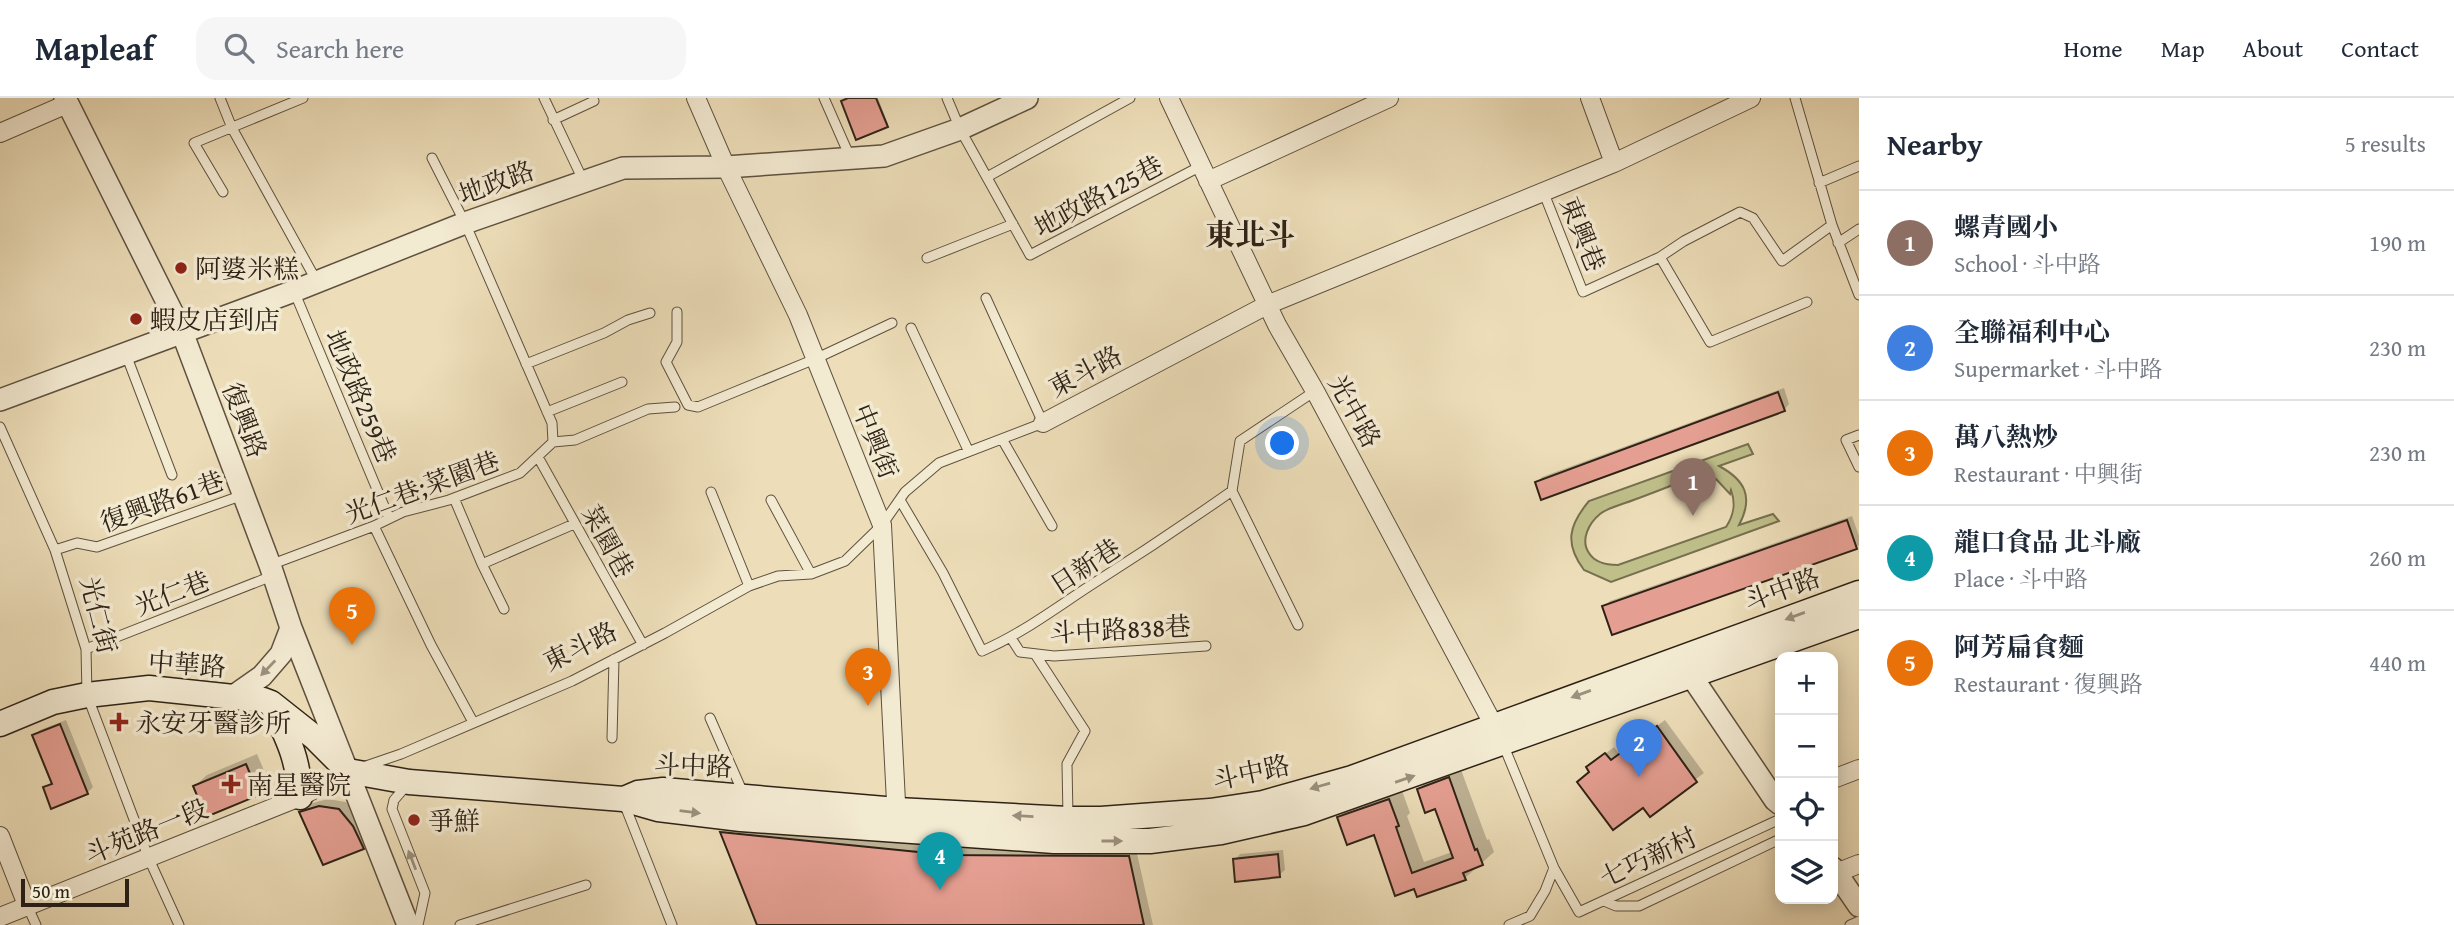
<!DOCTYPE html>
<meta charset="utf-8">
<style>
body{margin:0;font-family:"Gentium Book Plus","Noto Serif TC",serif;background:#f6f6f7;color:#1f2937}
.controls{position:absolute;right:21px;bottom:21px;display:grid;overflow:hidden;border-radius:14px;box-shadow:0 4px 18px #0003}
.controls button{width:63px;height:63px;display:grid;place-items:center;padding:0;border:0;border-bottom:2px solid #e0e1e3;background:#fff;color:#1f2937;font:35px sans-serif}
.scale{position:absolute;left:21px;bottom:18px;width:108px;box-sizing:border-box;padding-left:7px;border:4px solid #2e2216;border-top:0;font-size:19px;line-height:24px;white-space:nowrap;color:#2e2216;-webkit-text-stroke:5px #f3ead2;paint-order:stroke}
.you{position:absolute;left:1283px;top:346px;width:24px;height:24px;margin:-18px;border:5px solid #fff;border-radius:50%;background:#1a73e8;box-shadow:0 0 0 10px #1a73e833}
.badge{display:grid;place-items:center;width:46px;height:46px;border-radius:50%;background:#2563eb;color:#fff;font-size:23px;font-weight:700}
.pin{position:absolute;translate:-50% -58px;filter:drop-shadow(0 2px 4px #0008)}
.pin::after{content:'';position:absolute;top:37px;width:24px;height:21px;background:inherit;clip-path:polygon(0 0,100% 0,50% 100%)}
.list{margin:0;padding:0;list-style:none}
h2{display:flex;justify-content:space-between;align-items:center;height:91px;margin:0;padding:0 28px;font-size:30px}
h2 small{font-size:23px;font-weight:400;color:#747a83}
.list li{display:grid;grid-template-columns:46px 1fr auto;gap:21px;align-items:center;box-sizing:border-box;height:105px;padding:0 28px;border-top:2px solid #e0e1e3}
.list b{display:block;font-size:26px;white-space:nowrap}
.list p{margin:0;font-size:23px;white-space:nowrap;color:#747a83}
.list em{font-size:23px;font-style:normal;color:#747a83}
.icon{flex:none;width:38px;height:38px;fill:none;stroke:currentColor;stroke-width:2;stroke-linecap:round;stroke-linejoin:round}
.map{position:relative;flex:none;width:1859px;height:827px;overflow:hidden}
header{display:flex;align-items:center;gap:42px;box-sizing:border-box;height:98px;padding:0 35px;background:#fff;border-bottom:2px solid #e0e1e3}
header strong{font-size:33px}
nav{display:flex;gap:38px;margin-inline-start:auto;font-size:24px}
.search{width:490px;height:63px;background:#f6f6f7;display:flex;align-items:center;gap:18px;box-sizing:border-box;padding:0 24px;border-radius:21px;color:#747a83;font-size:26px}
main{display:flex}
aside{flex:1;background:#fff}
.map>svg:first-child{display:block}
</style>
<header>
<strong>Mapleaf</strong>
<div class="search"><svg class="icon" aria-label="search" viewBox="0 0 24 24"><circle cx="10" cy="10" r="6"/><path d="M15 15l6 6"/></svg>Search here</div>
<nav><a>Home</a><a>Map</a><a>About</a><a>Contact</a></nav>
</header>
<main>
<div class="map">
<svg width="1859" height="827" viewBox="0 0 1859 827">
<rect width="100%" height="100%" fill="#eddeb9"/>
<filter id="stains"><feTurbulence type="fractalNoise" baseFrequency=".00286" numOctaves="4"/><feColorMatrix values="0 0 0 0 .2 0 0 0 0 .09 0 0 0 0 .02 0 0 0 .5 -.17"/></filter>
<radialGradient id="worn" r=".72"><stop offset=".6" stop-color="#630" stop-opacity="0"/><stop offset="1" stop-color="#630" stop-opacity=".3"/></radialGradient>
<path fill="#bfbf8a" stroke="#767050" stroke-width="2" fill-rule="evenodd" d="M1748,346L1753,356L1719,368C1745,382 1754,399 1739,427L1773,416L1779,423L1611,484L1584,472C1564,445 1569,427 1589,403ZM1693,379L1716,381L1730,396L1731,392C1736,406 1734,417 1726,429L1618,467C1607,467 1595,465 1589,455C1580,442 1589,425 1600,416C1606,411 1617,408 1625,405C1648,397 1670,388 1693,379Z"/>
<path fill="#0003" d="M850,0H878L888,26L887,27Z
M1784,290L1789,306L1784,312L1537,384L1542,379Z
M1852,418L1859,438V447L1856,450L1604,509L1610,503Z
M66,622L93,689L87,695L45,690L53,683L35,638L40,632Z
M1665,622L1704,675L1650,716L1644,707L1588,669L1614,649L1619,656Z
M257,656L269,684L258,695L195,688L207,677Z
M1460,669L1487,742L1489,741L1494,754L1465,780L1415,789L1375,735L1339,719L1351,708L1401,690L1410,715L1407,718L1424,764L1452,754L1436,709L1419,691L1430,680Z
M328,701L346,704L360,720L371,742L363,750L301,714L309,706Z
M729,727L957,750L1136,751L1153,827H759L722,734Z
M1283,752L1285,772L1279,777L1235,762L1240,756Z"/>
<path fill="#e59f92" stroke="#2e2216" stroke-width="2" d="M848,0H876L888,29L856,42L841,3Z
M1778,294L1785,313L1541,402L1535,384Z
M1847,422L1857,451L1612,537L1602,508Z
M60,626L88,696L51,711L43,689L52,686L32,637Z
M1657,628L1697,684L1650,719L1643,710L1613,732L1577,684L1589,674L1586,669L1605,655L1611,662Z
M246,666L259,697L206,719L193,688Z
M1449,679L1475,752L1477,751L1483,767L1463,775L1466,782L1417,799L1414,791L1395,798L1374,737L1347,747L1337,719L1389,701L1399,728L1396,729L1412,775L1453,760L1435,711L1425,715L1417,691Z
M319,708L339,711L353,728L364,751L323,767L299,714Z
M720,734L948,757L1129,758L1144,827H757Z
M1278,756L1280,779L1235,784L1233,761Z"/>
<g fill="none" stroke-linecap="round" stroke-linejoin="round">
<g stroke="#5e513f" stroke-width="11">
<path id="service" d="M220,0L232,30L316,182
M544,0L583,82
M824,0L850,59
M947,0L960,31L1030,157L1201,68
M1795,0L1832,127L1859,197
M553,22L594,3
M987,79L1130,0
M1819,85L1859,68
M1543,93L1583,194L1660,159L1684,143L1740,114L1753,120L1782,163L1832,127
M223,94L194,45L303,0
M1838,145L1859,131
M1660,159L1710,244L1807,204
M927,160L1013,126
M294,193L389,420
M677,214V244L666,264L688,307L698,309L815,261L892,225
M911,230L968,352
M125,254L172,377
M526,266L604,235L628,222L650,215
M547,314L622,284
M0,329L55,452L86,551L87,597L149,761L179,827
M1859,337L1846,342L1859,369
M1002,341L1052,428
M553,344L575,342L648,311L675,309
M538,359L643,547
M1232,393L1298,527
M711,394L749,488
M454,400L482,466L574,426
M771,402L811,476
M900,402L943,475L982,553C1021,536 1053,512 1088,489C1137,458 1185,426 1232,393L1240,343L1315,293
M374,428L431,547L473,624
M55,452L77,445L97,449L243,397
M482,466L504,511
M270,467L374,428L403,414L449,402L520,375L553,344L552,325L465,125L432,60
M1011,540L1020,554L1054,558L1206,548
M86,551L272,478
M1035,556L1085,633L1067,666L1068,719
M710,620L743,695
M612,640L614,561
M1503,646L1554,770L1545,793L1530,818L1509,827
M363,669L401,656L572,583L665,535L749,488L778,478L811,476L845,463L882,427L905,394L939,365L1043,325L986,200
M407,687L394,702L392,711L425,795L418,827
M624,705L672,827
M1554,770L1579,814L1780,721
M1604,803L1616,808H1639L1780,741
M27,807L36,827
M460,827L586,787
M1850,827L1859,823"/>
</g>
<g stroke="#5e513f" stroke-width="20">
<path id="minor" d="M696,0L726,69L798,217L882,427L897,724
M1169,0L1277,227L1315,293L1499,637
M1590,0L1614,65
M0,35L67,6
M1208,83L1389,0
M1043,325L1267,207L1614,65L1751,0
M1833,681L1859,671
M0,738L27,807
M1836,775L1859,766
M0,819L300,699L348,673"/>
</g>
<g stroke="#5e513f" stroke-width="24">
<path id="tertiary" d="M65,0L182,234L270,467L291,530L408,827
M0,302L294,193L465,125L623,70L726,69L884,58L960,31L1027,0
M1684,563L1692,579L1775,702L1780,706
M232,599L262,578L281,556L291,530
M1833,770L1859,808"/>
</g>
<g stroke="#2e2216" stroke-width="27">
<path id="secondary" d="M273,609C288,641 299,662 300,699
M0,626L53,604L87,597L149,590L263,602L271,605L314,639L348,673L409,684L623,701L658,711L741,721L1054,743H1150L1221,734L1304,715L1859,518
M624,701L638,695L663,692L897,712L1068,721H1101L1210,713L1263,705L1352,680L1859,495"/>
</g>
<use href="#service" stroke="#f3ead2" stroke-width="9"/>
<use href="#minor" stroke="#f3ead2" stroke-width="18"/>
<use href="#tertiary" stroke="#f3ead2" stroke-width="21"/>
<use href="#secondary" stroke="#f3ead2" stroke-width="24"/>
</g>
<defs><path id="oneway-solid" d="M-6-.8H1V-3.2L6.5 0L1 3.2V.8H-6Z" transform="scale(1.75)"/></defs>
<g fill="#9a907d">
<use href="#oneway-solid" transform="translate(1795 518) rotate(160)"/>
<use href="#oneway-solid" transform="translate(268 570) rotate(134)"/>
<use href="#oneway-solid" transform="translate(1581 596) rotate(160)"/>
<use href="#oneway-solid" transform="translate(1405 681) rotate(-19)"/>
<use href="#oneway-solid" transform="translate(1320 688) rotate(164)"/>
<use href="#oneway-solid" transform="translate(690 714) rotate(7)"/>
<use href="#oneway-solid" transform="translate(1023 718) rotate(-177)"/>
<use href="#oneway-solid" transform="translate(1112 743)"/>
<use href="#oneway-solid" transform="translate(412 762) rotate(-111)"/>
</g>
<g fill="#8f2418" stroke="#f3ead2" stroke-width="2.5">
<circle cx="181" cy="170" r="7"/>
<circle cx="136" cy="221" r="7"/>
<path d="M115.5 613.5h7v7h7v7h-7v7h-7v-7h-7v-7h7z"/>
<path d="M227.5 675.5h7v7h7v7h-7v7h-7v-7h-7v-7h7z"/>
<circle cx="414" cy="722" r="7"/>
</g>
<g text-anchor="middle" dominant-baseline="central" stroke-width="7" stroke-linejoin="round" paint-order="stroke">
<g font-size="26" fill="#2e2216" stroke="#f3ead2">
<text transform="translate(496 84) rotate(-20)">地政路</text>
<text transform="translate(1098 98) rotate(-28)">地政路125巷</text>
<text transform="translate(1583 136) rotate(68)">東興巷</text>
<text transform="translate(1085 273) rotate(-28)">東斗路</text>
<text transform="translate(361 298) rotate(67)">地政路259巷</text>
<text transform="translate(1355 313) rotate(61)">光中路</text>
<text transform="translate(245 322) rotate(69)">復興路</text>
<text transform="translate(876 343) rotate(68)">中興街</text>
<text transform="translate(422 389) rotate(-20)">光仁巷;菜園巷</text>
<text transform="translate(162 403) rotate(-20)">復興路61巷</text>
<text transform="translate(608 443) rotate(61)">菜園巷</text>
<text transform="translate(1085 468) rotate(-33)">日新巷</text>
<text transform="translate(1782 491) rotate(-20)">斗中路</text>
<text transform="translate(172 495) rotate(-21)">光仁巷</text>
<text transform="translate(99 517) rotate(76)">光仁街</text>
<text transform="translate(1120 531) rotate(-3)">斗中路838巷</text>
<text transform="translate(580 548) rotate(-26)">東斗路</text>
<text transform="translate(187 566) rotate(4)">中華路</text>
<text transform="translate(693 667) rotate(2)">斗中路</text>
<text transform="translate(1251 674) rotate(-12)">斗中路</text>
<text transform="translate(146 733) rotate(-22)">斗苑路一段</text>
<text transform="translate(1648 759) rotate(-25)">七巧新村</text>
</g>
<g font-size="26" fill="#2e2216" stroke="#f3ead2" text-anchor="start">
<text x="195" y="170">阿婆米糕</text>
<text x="150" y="221">蝦皮店到店</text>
<text x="135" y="624">永安牙醫診所</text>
<text x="247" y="686">南星醫院</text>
<text x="428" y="722">爭鮮</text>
</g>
<g font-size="30" font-weight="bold" fill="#2e2216" stroke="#f3ead2">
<text x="1250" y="136">東北斗</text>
</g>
</g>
<rect width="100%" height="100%" filter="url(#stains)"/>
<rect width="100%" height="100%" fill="url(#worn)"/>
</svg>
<div class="controls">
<button>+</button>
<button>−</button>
<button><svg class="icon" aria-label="locate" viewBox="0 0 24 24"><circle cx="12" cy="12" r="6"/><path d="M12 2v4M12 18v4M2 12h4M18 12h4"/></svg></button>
<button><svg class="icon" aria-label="layers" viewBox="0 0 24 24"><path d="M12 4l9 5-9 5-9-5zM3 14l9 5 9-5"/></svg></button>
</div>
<div class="scale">50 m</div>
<div class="you"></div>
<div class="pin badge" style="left:1693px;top:418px;background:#8d6e63">1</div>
<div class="pin badge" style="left:1639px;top:679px;background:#3f7fe0">2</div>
<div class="pin badge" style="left:868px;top:608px;background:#e8710a">3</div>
<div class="pin badge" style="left:940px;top:792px;background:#0f9aa8">4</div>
<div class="pin badge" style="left:352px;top:547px;background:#e8710a">5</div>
</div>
<aside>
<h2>Nearby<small>5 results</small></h2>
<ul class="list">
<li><span class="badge" style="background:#8d6e63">1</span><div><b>螺青國小</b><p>School · 斗中路</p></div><em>190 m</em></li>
<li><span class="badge" style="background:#3f7fe0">2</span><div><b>全聯福利中心</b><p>Supermarket · 斗中路</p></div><em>230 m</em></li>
<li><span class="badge" style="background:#e8710a">3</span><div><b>萬八熱炒</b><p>Restaurant · 中興街</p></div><em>230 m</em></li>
<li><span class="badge" style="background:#0f9aa8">4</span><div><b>龍口食品 北斗廠</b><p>Place · 斗中路</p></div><em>260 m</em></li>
<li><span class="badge" style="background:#e8710a">5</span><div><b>阿芳扁食麵</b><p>Restaurant · 復興路</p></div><em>440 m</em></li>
</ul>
</aside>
</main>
